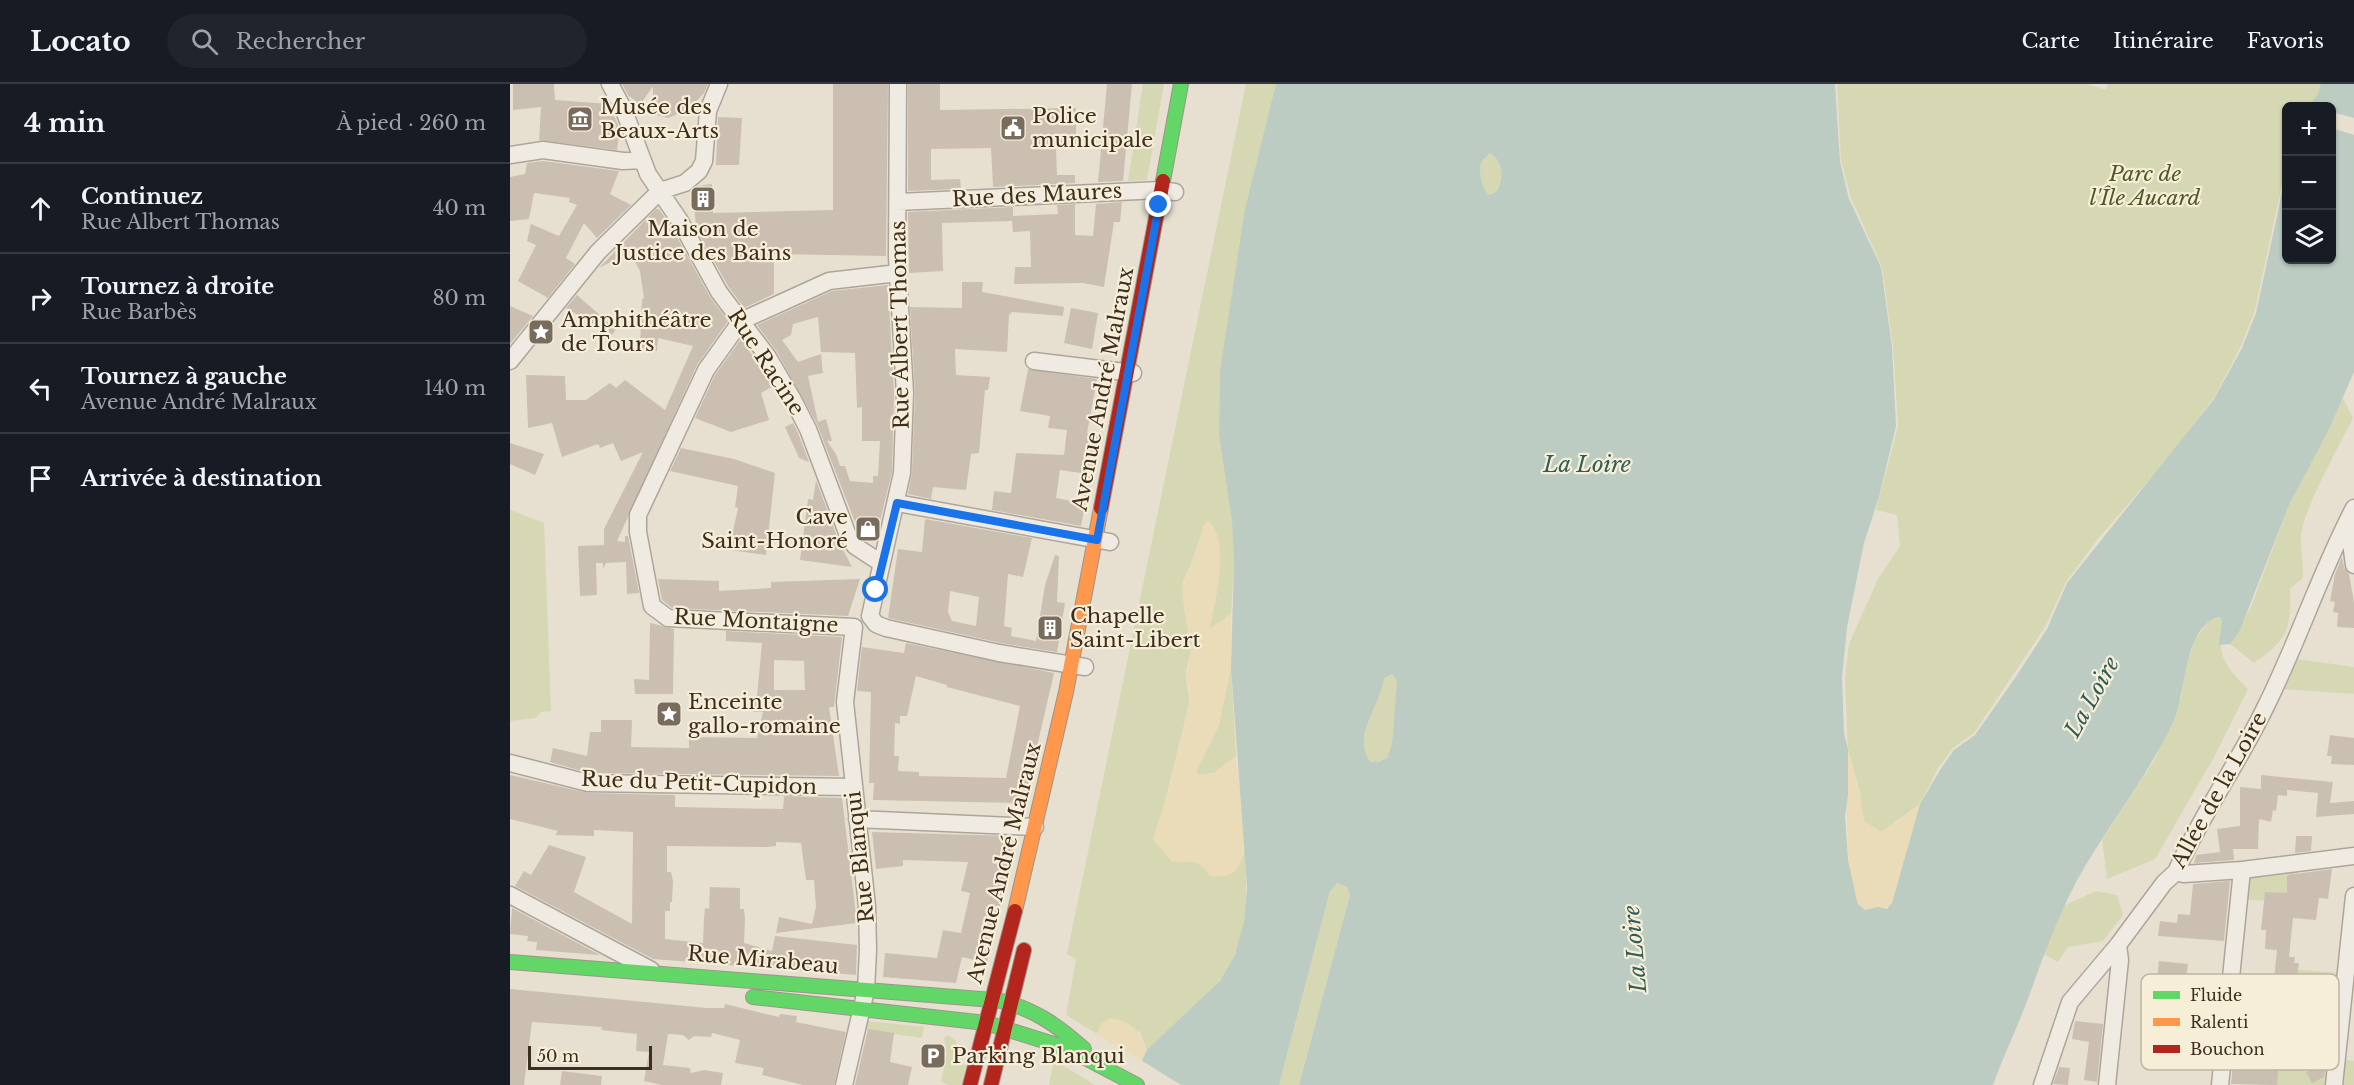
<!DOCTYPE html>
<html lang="fr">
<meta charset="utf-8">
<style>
body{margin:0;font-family:"Libre Baskerville",serif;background:#20242c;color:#f1f3f6}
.controls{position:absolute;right:18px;top:18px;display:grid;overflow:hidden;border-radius:9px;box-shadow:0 2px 4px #0004}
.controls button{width:54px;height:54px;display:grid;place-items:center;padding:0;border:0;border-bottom:2px solid #363941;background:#171b24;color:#f1f3f6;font:30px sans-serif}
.scale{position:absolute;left:18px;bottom:15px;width:124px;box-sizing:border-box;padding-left:6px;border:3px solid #3d2e20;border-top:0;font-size:16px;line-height:21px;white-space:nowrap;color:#3d2e20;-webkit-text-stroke:4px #f7eed8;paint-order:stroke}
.stop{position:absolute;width:18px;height:18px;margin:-14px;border:4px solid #1a73e8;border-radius:50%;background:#fff}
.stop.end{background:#1a73e8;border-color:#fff;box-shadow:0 2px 6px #0008}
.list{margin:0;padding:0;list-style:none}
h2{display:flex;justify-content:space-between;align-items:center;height:78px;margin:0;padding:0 24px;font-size:26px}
h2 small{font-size:20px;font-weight:400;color:#9ea1a6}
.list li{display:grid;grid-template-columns:39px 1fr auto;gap:18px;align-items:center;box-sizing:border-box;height:90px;padding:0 24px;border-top:2px solid #363941}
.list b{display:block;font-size:22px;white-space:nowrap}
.list p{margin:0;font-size:20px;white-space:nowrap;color:#9ea1a6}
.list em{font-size:20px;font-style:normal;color:#9ea1a6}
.icon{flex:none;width:33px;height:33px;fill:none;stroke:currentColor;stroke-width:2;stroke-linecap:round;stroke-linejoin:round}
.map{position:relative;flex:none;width:1844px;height:1001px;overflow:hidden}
header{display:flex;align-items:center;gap:36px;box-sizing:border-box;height:84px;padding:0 30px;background:#171b24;border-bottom:2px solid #363941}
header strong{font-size:28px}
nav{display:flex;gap:33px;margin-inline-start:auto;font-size:21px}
.search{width:420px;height:54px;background:#20242c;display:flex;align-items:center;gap:15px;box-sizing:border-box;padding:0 21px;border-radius:33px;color:#9ea1a6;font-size:22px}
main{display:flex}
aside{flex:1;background:#171b24}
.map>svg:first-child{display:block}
</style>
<header>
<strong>Locato</strong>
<div class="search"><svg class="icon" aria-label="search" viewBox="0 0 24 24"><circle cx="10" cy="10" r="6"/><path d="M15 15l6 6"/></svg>Rechercher</div>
<nav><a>Carte</a><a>Itinéraire</a><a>Favoris</a></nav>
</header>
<main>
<aside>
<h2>4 min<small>À pied · 260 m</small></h2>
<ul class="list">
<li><svg class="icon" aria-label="ahead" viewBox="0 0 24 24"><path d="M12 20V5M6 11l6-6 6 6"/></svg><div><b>Continuez</b><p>Rue Albert Thomas</p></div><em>40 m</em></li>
<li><svg class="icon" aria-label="right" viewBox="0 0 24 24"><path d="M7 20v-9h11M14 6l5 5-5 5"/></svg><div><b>Tournez à droite</b><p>Rue Barbès</p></div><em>80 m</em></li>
<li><svg class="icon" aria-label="left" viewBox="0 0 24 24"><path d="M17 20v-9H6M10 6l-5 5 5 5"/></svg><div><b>Tournez à gauche</b><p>Avenue André Malraux</p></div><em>140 m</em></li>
<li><svg class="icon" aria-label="arrive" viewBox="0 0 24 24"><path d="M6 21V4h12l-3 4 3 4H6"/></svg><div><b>Arrivée à destination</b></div></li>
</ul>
</aside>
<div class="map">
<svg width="1844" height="1001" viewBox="0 0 1844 1001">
<rect width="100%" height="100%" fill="#e7e0d1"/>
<path fill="#d6d7b3" d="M633,0H654L637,96L618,97Z
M736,0H766L710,287L709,351L722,438L724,476L721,530L699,546L709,489L689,457C684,474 676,488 673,506C672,516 678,546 681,556C684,565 677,579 676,588C675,599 680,608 679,620L653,726L666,778C684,774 691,778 701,792C721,793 727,785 735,767C737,810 738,859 711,896C691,922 661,944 637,966L630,948L592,939L587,950L556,931L566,875L557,870Z
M1327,0H1577L1596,6L1598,0H1844L1822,22H1776V81L1745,226L1731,262L1705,312L1658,374L1587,456L1556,498L1535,543L1464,649L1443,664L1428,684L1410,720L1371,748L1353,737L1349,705L1338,665L1335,594L1339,560L1368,495L1390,462L1387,431L1366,426L1388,342L1383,263L1372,183L1341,114L1331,76Z
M980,69C994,78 994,94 987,107L978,111C971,102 969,89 971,77Z
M1833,314L1843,334C1831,359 1791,429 1791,453C1790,467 1794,479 1793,494L1780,505C1781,546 1778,555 1744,579L1720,560L1741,523L1779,421Z
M0,426L34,439L41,627L31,628L26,634L0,637Z
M1710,533L1713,536C1706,571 1714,581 1738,605L1703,675L1645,775L1597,795L1592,756L1644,677L1671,614L1674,589L1685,556L1698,538Z
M1787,575L1844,583V610L1774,605Z
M721,583L726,672L704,689L689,691L686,687L709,641Z
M882,590L887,597L882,659L877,674L869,678H861C840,653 872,620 874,594Z
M1788,783L1785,819L1733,815L1738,790Z
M826,799L837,803L840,811L789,1001H769L820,807Z
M1586,807L1607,811L1613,831L1593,857L1558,863L1548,878L1534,870L1553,822Z
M1779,885L1829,889L1825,924L1776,917Z
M358,937L414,943L412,954L352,945Z
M438,951L446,957L449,979L456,981L452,1001H438L431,997L437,970L434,954Z
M1770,972L1820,975L1818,1001H1748V996L1768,989Z
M1831,975L1844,977V1001H1828Z
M544,976L585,1001H539Z"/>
<path fill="#eadcb9" d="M698,436C721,456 706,518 699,545L721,530V583L709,641L686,687L689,691L704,689L726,672C727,698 743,766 727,785C720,793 710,793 700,792C685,770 682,781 661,777L643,755L659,705L679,620L680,606L676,598L682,558L678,550L672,499L685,472L693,442Z
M1338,665L1349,705L1354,737L1371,748L1410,720L1382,819L1377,825L1355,826C1330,814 1338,692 1338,665Z
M600,934C622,937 629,947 637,966L632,977L587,950L592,939Z"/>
<path fill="#bcccc2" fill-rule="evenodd" d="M766,0H1325L1330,77L1339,115L1371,183L1382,263L1386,342L1369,413L1354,459L1337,543L1332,594L1334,649L1338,665V711L1335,732L1338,776L1346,813L1348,820L1355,826L1368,823L1377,825L1382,819L1410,720L1430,686L1444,666L1465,651L1505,594L1537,545L1557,499L1704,315L1732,264L1746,229L1776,90V176H1822V22H1798L1807,12L1811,0H1844V288L1819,345L1779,421L1730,546L1720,560L1709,561L1712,536L1710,533C1674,540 1676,609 1664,636C1640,688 1606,731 1577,779C1549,825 1533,875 1514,925C1504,951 1492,975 1483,1001H789L840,811L837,803L827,799L820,807L769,1001H620L637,966L711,896L725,871L734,837L737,803L721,583L724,476L722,438L709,351L710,287L735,125ZM980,69C994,78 994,94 987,107L979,111C971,103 969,89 971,78ZM882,590L887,597L882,659L877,674L869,678H861C840,653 872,620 874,594Z"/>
<path fill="#e7e0d1" d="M1822,28L1844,34V51L1822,44Z
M629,975L671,1001H617Z"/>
<path fill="#cbbfb2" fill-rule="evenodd" d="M3,0H44L45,16L99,20L110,46L107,66L29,56L31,23L3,26Z
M112,0H198L194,9L178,26L158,34L143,30V2L130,21L118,11Z
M323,0H378L376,172L264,170V210L234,224L218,202L186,145L183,106L188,102L202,100L203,129L323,126Z
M398,0H430V26L566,24V63H546L547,91H565V99L483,103L481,64L421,65V96L450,95L451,105L398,107Z
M597,0H622L613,97L588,98Z
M208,33L232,34L229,81H206Z
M33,77L109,87L100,110L121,121L87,154L74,139L56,174L65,180L38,214L8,197L26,161L17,157L21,140L49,152L67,121L59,118L60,114L24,109L19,135L0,137V93L15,90L17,79Z
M612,118L610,138H604L594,203L573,199L504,200L505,183H521L520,147L503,148L502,137L432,139L433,187L399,189L398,128L503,123V132L548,130L547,121L565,120V151L583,152L586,120Z
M146,125H149L161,142L200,213L218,237L187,281L107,457L115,458V452H118L129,509L117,510L116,478L96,479L93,485V479H86L87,511L70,512L68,462L94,461V445L133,368L111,377L103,359L90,364L88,360L52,373L42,339L18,344L16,291L55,292L56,316H76L100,299L106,304L115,296L155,326L183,262L148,254L147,267L130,264L132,215L134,214L130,187L120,168L89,184Z
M452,198H473L472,208L554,223L553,232L502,228L499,231L497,268L445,265L446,291L480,293L478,306H475L469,369L461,370L456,406L423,403L421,415L398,410L402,389L405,309L400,223L452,224Z
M378,201L384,309L382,388L370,437H368V448L350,451L307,340L267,268L247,241L322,207ZM308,233L311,268L345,269L347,324L352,323V357H370L368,392H363V399L340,397L335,382H330L326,370L317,357H322L316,335L308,338L298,292L313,289L311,270L288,278L272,256L281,251L283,240Z
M67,211L106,245L102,251L56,224Z
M0,222L23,232L0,260Z
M561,224L588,229L582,265L554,259Z
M231,255L263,302L251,309L259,336L221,348L185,334L205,291Z
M518,285L587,295L577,349L589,350L571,442L482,426L484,407L501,409L506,369L554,371L557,346L538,344L540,332L510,327ZM550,386L578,390L572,419L546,414Z
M283,339L288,349L299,378L289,374L275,343Z
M0,359L34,370L25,391L0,380Z
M171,364L224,375L265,389L256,471L219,466L228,424L225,423L228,402L160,387Z
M306,396L329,458L342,483L290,476L298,415L303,416Z
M415,435L522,454L513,493L498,490L494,542L502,544L501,552L526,557L535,501L545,471L549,472L547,518L555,519L547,568L491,559L378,534L388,465L412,468ZM440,507L469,513L466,542L442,537L438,528Z
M1832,473L1834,483L1839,490L1844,518V544L1827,543L1828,529L1823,528L1825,518L1820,517L1825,490Z
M148,495L209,497V507L261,504V498L350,495L338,532L162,524L152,516Z
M140,539L164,545L163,610H125L124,595L139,596Z
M216,547L332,553L324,623H319L329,692L79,689L40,678L43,664L77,672L80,648H91V636H122L121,663L179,664V653L247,654L253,628H243L245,612H247L252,559L216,557ZM264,576L294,577L295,606H264Z
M396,559L544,589L514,719L363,716L364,699H359L361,608L347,607L352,563L394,569ZM406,592L437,601V603L510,622L496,694L409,692V688L388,687L389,672H384L385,639L390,640V632H397Z
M1820,651L1844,654V681L1821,680L1822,672H1817Z
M0,691L78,709L165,711V723L273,725L274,712L332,714L347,839L266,849L269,833L302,840L306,823L304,796H296L291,759L266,758V762L257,763L157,762V788H161L163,797L162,818H160V827H155V855L193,859L194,834L195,824L199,825L200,803L230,804V825H234L235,835L234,859L262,867L265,852L347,861L346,891L143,875L5,802L14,787L21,791L39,761L76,773L64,808L122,840L123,748L84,746V752L45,751L48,747L0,735Z
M1751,691L1823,698L1820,719L1844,717V730L1806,733L1808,709L1777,706V712L1768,711L1766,727L1763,726L1761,738L1749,735L1748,765H1723L1724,776L1684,779L1686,771L1710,768L1707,745L1730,742V703L1751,705Z
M362,748L501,752L505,755L477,879L452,873L446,899L373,893L375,869L427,874L433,846L451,849L460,809L451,807L458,778L393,776V782L366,785Z
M1786,752H1802L1801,767L1785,769Z
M1822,785L1818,815L1809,814L1806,836L1783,834L1779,873H1785L1784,879H1789L1785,907L1763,906L1767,866L1755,865L1756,846H1751L1755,808L1777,809V791Z
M1720,797L1714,857L1648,852L1650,837L1667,839L1668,830L1680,831L1683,800Z
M2,824L90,871L26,866L27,858L17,857L18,852L0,850Z
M1649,877L1678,880L1676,896L1682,897L1680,911L1706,914V909L1709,910L1702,979L1691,978L1693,957L1661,955L1664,915L1645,914Z
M0,905L197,924H214L215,920L269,933L270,930L287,932L286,938L336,948L324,1001H293L252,991L254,984L225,979L230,956L202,949L201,953L184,952L179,956L173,951L158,950L153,981L180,984L181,989L194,986L213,989L211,1001H152L134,997L139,968L126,967L127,950L91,946L92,943L22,938L14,1001H0Z
M1730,911L1733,912L1731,932H1744L1743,968L1770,969L1767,1001L1721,1000Z
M1811,931H1821L1814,993L1802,999L1796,988L1807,982Z
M1565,937L1593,940L1587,998L1574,996L1579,958L1562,955Z
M358,945L384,949L380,978L402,983L398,1001H345Z
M1549,983L1560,984L1558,1001L1543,1000Z
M52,987L92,992L91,1001H50Z"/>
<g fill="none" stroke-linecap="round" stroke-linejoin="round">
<g stroke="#ada599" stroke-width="19">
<path id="street" d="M100,0L113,24L138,90L170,137L209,208L258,273L282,314L298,345L339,454L345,462L371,479
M0,71L33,66L113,77L132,76
M388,118L651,106L665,108
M0,277L88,168L150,107L175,99L189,87L194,77L198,27L209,0
M524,277L623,289
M387,419L600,458
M1838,436L1844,481
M360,532L392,389L395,309L387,173L388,0
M360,532L366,540L376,544L489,569L575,583
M344,543L158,534L142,522L128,448V431L196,286L231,237L319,197L388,189
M0,679L78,699L343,703
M347,735L525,743
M1666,788L1674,790L1732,786L1844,772
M0,811L141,886
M334,1001L356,906L358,866L357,822L335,618L344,543
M1532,1001L1560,918L1608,861L1654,799L1666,788C1691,731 1728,680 1755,624C1788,558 1810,489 1844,424
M1597,1001L1610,876L1608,861
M1710,1001L1732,786
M1824,1001L1844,812"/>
</g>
<g stroke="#9c958a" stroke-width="16">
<path id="fast" d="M653,97L671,0
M0,878L483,916
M243,913L476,939
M487,916C523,924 547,941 574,965
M480,940L556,964L627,1001"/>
</g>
<g stroke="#9c958a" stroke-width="16">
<path id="slow" d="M505,827L556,608L591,424"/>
</g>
<g stroke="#9c958a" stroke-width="16">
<path id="jam" d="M591,424L653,97
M460,1001L505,827
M481,1001L514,866"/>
</g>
<use href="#street" stroke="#efebe3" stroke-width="16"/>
<use href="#fast" stroke="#63d668" stroke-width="14"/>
<use href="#slow" stroke="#ff974d" stroke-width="14"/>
<use href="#jam" stroke="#b3261e" stroke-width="14"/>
</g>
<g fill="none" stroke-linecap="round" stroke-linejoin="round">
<path stroke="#1a73e8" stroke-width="8" d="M366,506L387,419L587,456L649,121"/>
</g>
<defs>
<g id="museum-square" transform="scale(1.35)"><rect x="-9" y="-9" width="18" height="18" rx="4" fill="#786c5e" stroke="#f7eed8"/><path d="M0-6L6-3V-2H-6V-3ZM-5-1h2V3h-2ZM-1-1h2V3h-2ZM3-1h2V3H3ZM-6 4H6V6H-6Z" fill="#fff"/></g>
<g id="civic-square" transform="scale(1.35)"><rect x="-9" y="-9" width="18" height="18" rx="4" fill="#786c5e" stroke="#f7eed8"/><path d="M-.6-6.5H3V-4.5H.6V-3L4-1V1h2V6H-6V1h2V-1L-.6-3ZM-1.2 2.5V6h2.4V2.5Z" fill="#fff"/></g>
<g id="building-square" transform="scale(1.35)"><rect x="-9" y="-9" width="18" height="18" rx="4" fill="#786c5e" stroke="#f7eed8"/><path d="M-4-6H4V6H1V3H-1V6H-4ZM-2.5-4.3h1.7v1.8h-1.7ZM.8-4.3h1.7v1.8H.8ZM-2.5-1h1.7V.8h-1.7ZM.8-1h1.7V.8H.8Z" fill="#fff"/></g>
<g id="sight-square" transform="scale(1.35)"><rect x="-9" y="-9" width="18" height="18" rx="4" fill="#786c5e" stroke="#f7eed8"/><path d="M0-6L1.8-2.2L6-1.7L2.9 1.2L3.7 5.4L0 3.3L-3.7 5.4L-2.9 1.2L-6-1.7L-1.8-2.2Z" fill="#fff"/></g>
<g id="shop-square" transform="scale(1.35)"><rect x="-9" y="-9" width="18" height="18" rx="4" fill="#786c5e" stroke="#f7eed8"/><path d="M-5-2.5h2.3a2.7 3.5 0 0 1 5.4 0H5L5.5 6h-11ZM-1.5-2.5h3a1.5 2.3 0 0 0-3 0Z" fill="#fff"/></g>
<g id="parking-square" transform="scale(1.35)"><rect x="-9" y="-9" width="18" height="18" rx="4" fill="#786c5e" stroke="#f7eed8"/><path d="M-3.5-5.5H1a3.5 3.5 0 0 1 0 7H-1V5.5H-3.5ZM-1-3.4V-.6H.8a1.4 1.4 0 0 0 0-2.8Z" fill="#fff"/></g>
</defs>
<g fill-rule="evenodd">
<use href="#museum-square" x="70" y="35"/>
<use href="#civic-square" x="503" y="44"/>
<use href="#building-square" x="193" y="115"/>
<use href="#sight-square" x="31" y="248"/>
<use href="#shop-square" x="358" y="445"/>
<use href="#building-square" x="540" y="544"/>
<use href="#sight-square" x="159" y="630"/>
<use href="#parking-square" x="423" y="972"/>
</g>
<g text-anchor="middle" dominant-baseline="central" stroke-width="4.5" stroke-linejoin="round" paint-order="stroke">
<g font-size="21" fill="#3d2e20" stroke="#f7eed8" text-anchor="start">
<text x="90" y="23">Musée des<tspan x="90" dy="24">Beaux-Arts</tspan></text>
<text x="522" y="32">Police<tspan x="522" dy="24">municipale</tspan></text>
<text x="193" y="145" text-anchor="middle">Maison de<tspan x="193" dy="24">Justice des Bains</tspan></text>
<text x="51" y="236">Amphithéâtre<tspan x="51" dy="24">de Tours</tspan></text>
<text x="338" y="433" text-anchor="end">Cave<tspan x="338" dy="24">Saint-Honoré</tspan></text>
<text x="560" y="532">Chapelle<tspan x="560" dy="24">Saint-Libert</tspan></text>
<text x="178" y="618">Enceinte<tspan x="178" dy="24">gallo-romaine</tspan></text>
<text x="442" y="972">Parking Blanqui</text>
</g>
<g font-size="21" font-style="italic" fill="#4d5a26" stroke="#f7eed8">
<text x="1635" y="90">Parc de<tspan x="1635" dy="24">l'Île Aucard</tspan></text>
</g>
<g font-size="21" fill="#3d2e20" stroke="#f7eed8">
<text transform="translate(527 111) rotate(-3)">Rue des Maures</text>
<text transform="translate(390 241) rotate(-91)">Rue Albert Thomas</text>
<text transform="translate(256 278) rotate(57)">Rue Racine</text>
<text transform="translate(593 305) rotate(-79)">Avenue André Malraux</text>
<text transform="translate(246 537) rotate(3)">Rue Montaigne</text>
<text transform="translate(189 699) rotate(2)">Rue du Petit-Cupidon</text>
<text transform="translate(1709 706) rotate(-61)">Allée de la Loire</text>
<text transform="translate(350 773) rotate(-96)">Rue Blanqui</text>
<text transform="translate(494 779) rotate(-76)">Avenue André Malraux</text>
<text transform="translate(253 876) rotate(5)">Rue Mirabeau</text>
</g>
<g font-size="22" font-style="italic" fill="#2f5d5a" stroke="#f7eed8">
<text x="1077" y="380">La Loire</text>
<text transform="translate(1582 613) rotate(-61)">La Loire</text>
<text transform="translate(1125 865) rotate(-95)">La Loire</text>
</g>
</g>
<rect x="1631" y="890" width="198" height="96" rx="9" fill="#f7eed8" stroke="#bfb4a1" stroke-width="1.5"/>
<rect x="1643" y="907" width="27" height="8" fill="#63d668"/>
<rect x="1643" y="934" width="27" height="8" fill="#ff974d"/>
<rect x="1643" y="961" width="27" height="8" fill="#b3261e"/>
<g font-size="16" fill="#3d2e20">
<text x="1680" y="917">Fluide</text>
<text x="1680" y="944">Ralenti</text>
<text x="1680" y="971">Bouchon</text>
</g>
</svg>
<div class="controls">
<button>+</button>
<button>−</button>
<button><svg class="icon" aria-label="layers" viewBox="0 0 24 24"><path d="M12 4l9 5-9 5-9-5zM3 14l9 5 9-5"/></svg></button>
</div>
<div class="scale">50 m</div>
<div class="stop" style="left:366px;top:506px"></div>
<div class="stop end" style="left:649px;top:121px"></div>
</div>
</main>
